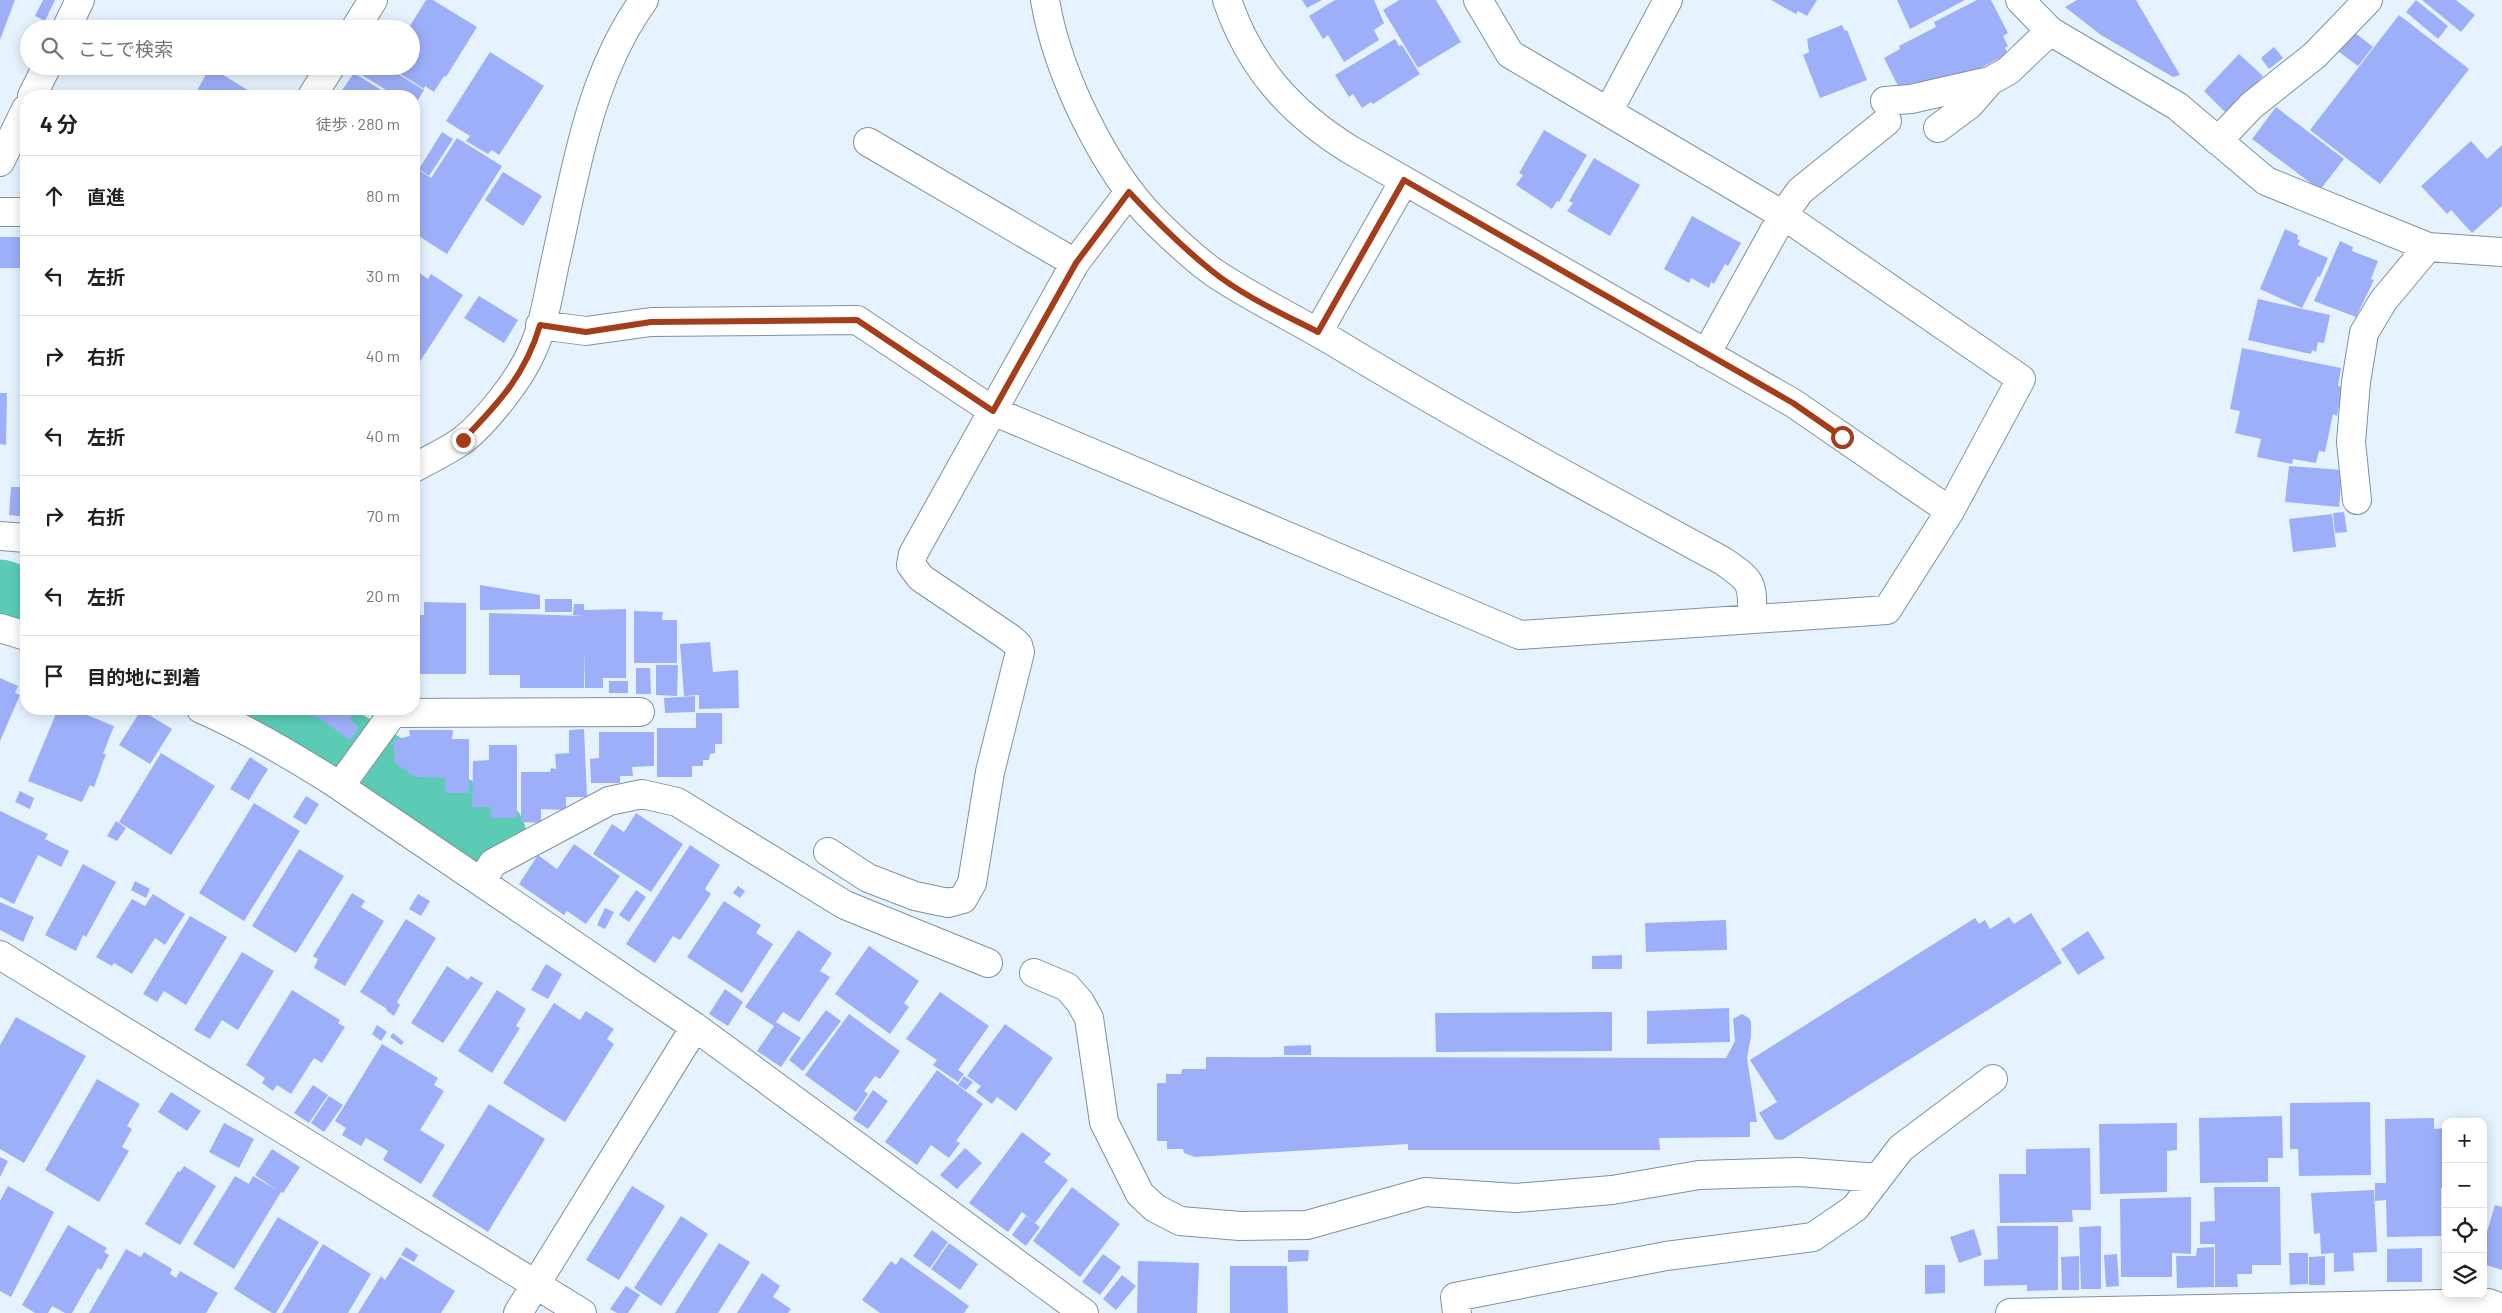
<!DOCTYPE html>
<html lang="ja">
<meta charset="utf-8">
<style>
body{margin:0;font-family:Barlow,"Noto Sans JP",sans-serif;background:#f2f2f2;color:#202124}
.controls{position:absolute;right:15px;bottom:15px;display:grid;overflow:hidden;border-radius:10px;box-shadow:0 2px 12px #0003}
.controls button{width:45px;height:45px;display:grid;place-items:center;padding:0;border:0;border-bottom:1px solid #e0e0e0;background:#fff;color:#202124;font:25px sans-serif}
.stop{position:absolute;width:15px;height:15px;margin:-11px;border:4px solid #a43d1a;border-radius:50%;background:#fff}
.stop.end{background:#a43d1a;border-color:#fff;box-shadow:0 1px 5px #0008}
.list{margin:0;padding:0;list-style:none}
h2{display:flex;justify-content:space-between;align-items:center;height:65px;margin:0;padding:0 20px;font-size:21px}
h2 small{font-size:16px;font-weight:400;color:#757577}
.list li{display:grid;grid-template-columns:32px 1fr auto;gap:15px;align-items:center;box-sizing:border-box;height:80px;padding:0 20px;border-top:1px solid #e0e0e0}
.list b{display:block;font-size:19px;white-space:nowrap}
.list em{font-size:16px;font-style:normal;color:#757577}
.icon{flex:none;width:28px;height:28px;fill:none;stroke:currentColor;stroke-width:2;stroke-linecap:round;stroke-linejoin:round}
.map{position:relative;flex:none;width:2502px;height:1313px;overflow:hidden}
.search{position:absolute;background:#fff;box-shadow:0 2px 12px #0003;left:20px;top:20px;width:400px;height:55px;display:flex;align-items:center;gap:12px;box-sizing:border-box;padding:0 18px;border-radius:28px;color:#757577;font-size:19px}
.panel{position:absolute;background:#fff;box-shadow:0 2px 12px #0003;left:20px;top:90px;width:400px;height:625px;border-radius:20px}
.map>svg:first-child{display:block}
</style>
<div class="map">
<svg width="2502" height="1313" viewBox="0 0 2502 1313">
<rect width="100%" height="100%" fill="#e6f3fe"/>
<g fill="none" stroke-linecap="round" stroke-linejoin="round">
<path stroke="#5bcbb6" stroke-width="79" d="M0,599L26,609
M264,709L343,749L487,836"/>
</g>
<path fill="#9daff8" d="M0,0H15L0,40Z
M43,0H55L45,21L35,16Z
M426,0H433L477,27L446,77L444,76L434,92L425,86L424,89L388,66H411V29H408Z
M1302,0H1322L1307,8Z
M1335,0H1374L1384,23L1374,30L1379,40L1344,62L1328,35L1323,39L1309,16Z
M1399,0H1436L1461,42L1418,68L1383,10Z
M1771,0H1817L1807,16L1798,11L1796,14Z
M1897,0H1965L1910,29Z
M1977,0H1991L2008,33L2003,36L2008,46L2005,48L2008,54L1955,81L1952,74L1924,88L1921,82L1901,92L1884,58L1900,49L1899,46L1936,27L1934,22Z
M2077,0H2136L2180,75L2173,77L2101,35L2065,7Z
M2416,0L2448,26L2438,39L2406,12Z
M2422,0H2456L2475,15L2461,32Z
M2399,15L2469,69L2380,184L2310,130Z
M1842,25L1845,31L1847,30L1867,80L1820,98L1803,55L1809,52L1807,39Z
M2354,32L2373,47L2358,66L2338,51Z
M1395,39L1399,46L1402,45L1420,74L1373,104L1371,102L1362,108L1353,94L1349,97L1335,75Z
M2274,47L2283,58L2269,69L2261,58Z
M490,52L544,86L499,155L492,150L488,154L466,141L470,136L446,121Z
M2239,54L2263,76L2227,114L2204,91Z
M365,66H385L424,90L414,107V96H396L360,74Z
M210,67L251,92L248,96H194Z
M354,73L391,96H346L340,93Z
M2276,107L2344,159L2320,190L2252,139Z
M1544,130L1587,155L1559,202L1557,201L1552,209L1516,185L1523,175L1519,173Z
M442,132L453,139L429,176L419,169Z
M457,138L502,166L447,254L414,233V175L417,169L431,178Z
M2471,141L2487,159L2502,145V206L2472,233L2451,210L2447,214L2421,186Z
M1594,158L1640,185L1610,236L1567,211L1573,203L1569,201Z
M503,172L542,196L523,226L485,200Z
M1692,216L1741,243L1728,266L1725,264L1714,284L1711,282L1709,288L1691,278L1689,283L1664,269Z
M2285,229L2298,235L2297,239L2300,240L2298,245L2328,258L2320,277L2318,276L2302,308L2260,289Z
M0,237H26V268H0Z
M2340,241L2353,247L2352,251L2378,261L2371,279L2374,280L2356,317L2314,301Z
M414,269L428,279L431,274L463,295L419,363L414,359Z
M479,296L518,320L504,343L464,318Z
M2258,299L2330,315L2324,343L2318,342L2316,352L2312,350L2311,354L2248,340Z
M2242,348L2341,368L2338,386L2343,387L2337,416L2333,414L2325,452L2319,451L2316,463L2293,459L2292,464L2257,457L2261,439L2235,433L2240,411L2230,409Z
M0,393H7L6,445L0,444Z
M25,425H26V450H23Z
M2289,466L2342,470L2339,507L2285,502Z
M11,487H26V517L9,515Z
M2344,512L2347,532L2335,533L2333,513Z
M2332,514L2336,547L2293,552L2289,519Z
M480,585L540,595V609L480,610Z
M545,599H572V612H545Z
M424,602L466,603V674H414V615H424Z
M574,604H584V610L626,609V678H603V688H585V650L584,688H520V675H489V613L585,616L573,615Z
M634,611L663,612L662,620H677V663H634Z
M710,642L713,672L738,670L739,708L699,709V695L684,696L680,644Z
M656,665H678L677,696L656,695Z
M636,668H650L651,694H636Z
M0,678L18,686L15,693L20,695L0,741Z
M609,681H628V693H609Z
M695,696V712L665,713L664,698Z
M58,709H72L114,726L103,754H106L94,787L90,785L82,802L28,781Z
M306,709H356L350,720L359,727L350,740Z
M141,710L172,729L150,764L119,745Z
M696,713H722V744H715V753L710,754L709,760H703V766H692V777H657V728H696Z
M584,729L587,797H566V810L541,809V823L521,822V772H550L551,768L556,769L555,754L569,753V730Z
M409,730H453L452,739H469V793H445V778L415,777L395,763L393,740L410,736Z
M599,732H654V766L632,767L633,776H620V783H591L590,759L599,758Z
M489,745H517V818H491V807H472L473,761L489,760Z
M161,753L215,786L171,855L119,822Z
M250,757L268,769L249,800L230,789Z
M20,791L34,798L30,809L15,802Z
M306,796L319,804L306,825L293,817Z
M254,803L300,831L244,921L199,893Z
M0,811L48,834L45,839L69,851L61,867L38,855L14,904L0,897Z
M636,813L683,844L651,892L593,854L612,824L624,832Z
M116,821L126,828L117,841L107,836Z
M574,844L620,876L586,924L567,911L564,915L519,884L538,855L557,869Z
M690,845L720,865L705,889L711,894L680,940L673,936L655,963L626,944Z
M299,849L344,876L296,953L252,926Z
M83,864L116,882L86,937L83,935L76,951L45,935Z
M135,881L150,889L146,898L131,890Z
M738,886L745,891L740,898L733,893Z
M636,890L646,897L629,922L619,915Z
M352,893L365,901L361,907L384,921L345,986L314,968L318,959L313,956Z
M153,894L185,914L165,945L155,938L132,974L114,963L112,966L96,957L132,899L145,906Z
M418,894L430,901L421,916L409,909Z
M724,901L761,925L756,933L773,944L742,993L687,957Z
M0,902L34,917L23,942L0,930Z
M605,908L614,912L605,929L597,925Z
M2031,913L2062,963L1782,1140L1775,1139L1759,1113L1777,1102L1750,1060L1975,918L1979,924L1985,920L1990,929L2009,917L2014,924Z
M190,916L227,937L186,1005L164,991L157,1002L143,994Z
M406,919L436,938L397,1002L400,1005L394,1016L386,1010L387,1009L360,992Z
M1726,920L1727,950L1646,952L1645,923Z
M798,930L832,953L820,971L830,977L799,1022L783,1012L776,1022L801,1038L781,1067L757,1051L774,1026L745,1007Z
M2088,931L2105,958L2078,975L2061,949Z
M869,946L919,981L904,1003L909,1007L890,1034L835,994Z
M242,952L274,971L238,1030L222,1020L210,1039L194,1030Z
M1622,955V969H1592V956Z
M546,964L562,974L548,999L531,990Z
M447,966L468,980L471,976L483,983L443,1043L411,1023Z
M725,989L743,1002L728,1026L709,1014Z
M292,990L340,1020L338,1023L345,1027L322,1063L314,1058L291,1094L277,1085L273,1091L262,1083L265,1078L246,1065Z
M497,990L526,1009L516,1026L520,1028L492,1073L458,1051Z
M940,992L989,1026L958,1070L964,1074L958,1082L933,1065L937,1060L906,1039Z
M554,1003L580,1020L586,1011L614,1029L607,1039L614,1044L565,1122L503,1083Z
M1729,1008L1730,1042L1647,1044V1011Z
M826,1010L841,1021L803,1071L789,1060Z
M1612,1012V1051L1436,1052L1435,1013Z
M849,1014L900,1051L880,1079L875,1076L864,1091L868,1094L856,1112L805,1075Z
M1742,1014L1749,1018L1751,1022V1036L1747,1058L1757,1122H1750V1137L1659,1138L1660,1150H1408V1144L1195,1157L1184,1153L1183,1149H1167V1141H1157V1083H1166V1074H1181L1182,1069H1206V1057L1726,1058L1735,1041L1733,1019Z
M16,1017L86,1056L24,1163L0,1149V1045Z
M1005,1024L1053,1058L1016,1111L997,1097L992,1104L976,1092L981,1086L967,1076Z
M377,1025L387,1032L381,1041L372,1034Z
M393,1033L404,1042L401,1045L390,1037Z
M382,1044L438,1078L434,1085L444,1091L420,1130L445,1145L421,1184L383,1160L388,1151L366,1138L361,1146L342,1135L346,1128L335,1121Z
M1311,1045V1055H1284V1046Z
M937,1070L983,1104L956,1141L960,1143L949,1158L931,1145L917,1165L885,1142Z
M964,1076L973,1082L966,1090L958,1085Z
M97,1079L140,1104L127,1126L132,1129L122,1147L129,1151L99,1202L45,1170Z
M313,1085L328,1095L309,1123L294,1113Z
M873,1090L888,1101L868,1129L853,1119Z
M171,1092L201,1111L187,1131L158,1112Z
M329,1096L343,1105L324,1132L311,1123Z
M2370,1102L2371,1175L2299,1176L2298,1149H2290V1103Z
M489,1104L545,1139L488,1232L432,1196Z
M2282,1116L2283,1158H2268V1182L2200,1183L2199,1118Z
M2434,1118V1129L2446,1128V1188H2441V1236L2387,1237L2386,1200L2375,1201V1183H2386L2385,1119Z
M224,1123L254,1139L239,1168L209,1152Z
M2177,1123V1150L2167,1151V1192L2100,1194L2099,1124Z
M1022,1132L1051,1154L1044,1162L1068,1180L1035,1223L1022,1212L1008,1232L969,1203Z
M965,1148L982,1163L957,1189L940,1175Z
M2090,1148L2091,1210H2072L2073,1222L2000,1223L1999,1174H2026V1149Z
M272,1149L300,1167L283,1193L281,1192L234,1269L193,1244L235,1176L249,1184L253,1176L277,1190L255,1175Z
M0,1157L8,1161L0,1177Z
M184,1166L216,1186L180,1245L145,1224L178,1171L180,1172Z
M8,1186L54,1212L11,1297L0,1291V1201Z
M632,1186L665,1206L619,1280L586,1260Z
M1072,1187L1120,1224L1080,1277L1033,1241Z
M2214,1187H2280L2281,1265H2252V1274H2237L2238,1287H2215V1244H2200V1222L2215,1221Z
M2374,1190L2377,1252L2353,1253L2354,1271L2334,1272V1253L2321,1254L2320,1233L2314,1234L2311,1193Z
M2191,1197V1254L2172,1253V1277H2121L2120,1199Z
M2495,1205L2502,1207V1270L2483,1264V1245Z
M681,1216L708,1234L661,1306L634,1288Z
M1026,1216L1040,1227L1026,1246L1012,1235Z
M278,1217L319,1242L276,1313H272L234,1289Z
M68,1225L107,1248L104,1252L109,1255L101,1270L98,1268L72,1313H65L52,1306L48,1313H35L22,1305Z
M1997,1226H2058V1290L2027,1291V1285L1984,1286V1260L1998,1259Z
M2101,1226V1289H2081L2079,1227Z
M1974,1229L1982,1255L1959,1263L1950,1237Z
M932,1230L948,1242L930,1268L913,1256Z
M719,1243L750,1262L718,1313H675Z
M949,1243L978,1264L960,1290L931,1269Z
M323,1244L371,1274L348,1313H282Z
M406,1247L418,1255L414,1262L401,1255Z
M2214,1247V1287L2177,1288L2176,1256H2196L2197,1248Z
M2422,1248V1282H2387V1249Z
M126,1249L141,1257L144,1252L172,1269L170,1274L176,1278L180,1271L218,1293L206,1313H89Z
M1288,1250H1309L1308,1261L1288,1262Z
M2289,1253H2308V1284L2290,1285Z
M1103,1254L1121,1267L1100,1295L1082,1282Z
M2117,1254L2119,1286L2106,1287L2104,1255Z
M2079,1256V1290H2062L2061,1257Z
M2325,1256V1285H2309V1257Z
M400,1257L455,1291L441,1313H358L381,1276L385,1280Z
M901,1257L969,1306L964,1313H880L862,1300L891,1261L896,1265Z
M1138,1261L1199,1263L1197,1313H1137Z
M1925,1265H1945V1293L1925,1294Z
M1230,1266H1287L1288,1313H1230Z
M762,1273L780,1286L773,1297L791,1309L788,1313H737Z
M1122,1275L1136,1286L1116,1310L1103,1299Z
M626,1286L640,1295L628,1313H617L610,1309Z"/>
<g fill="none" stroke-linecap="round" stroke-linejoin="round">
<g stroke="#7d92a1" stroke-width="30">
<path id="minor" d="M1045,0C1057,72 1104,171 1157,223C1175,240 1195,260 1216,274C1255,300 1298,320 1339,345C1465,421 1594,491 1723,561C1752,581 1753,582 1752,618
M1227,0C1250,67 1289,111 1349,149L1793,403L1950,511
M2020,0L2050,31L2177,106L2266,181L2428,247L2502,252
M66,29L80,0
M355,29L373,0
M32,96L47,66
M312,96L331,66
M1885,101L1911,99L1990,81
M1609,110L1668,0
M1938,128L1969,105L1990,81L2008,71L2050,31
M2218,141L2251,106L2315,55L2368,0
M868,142L1075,263
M0,162L26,109
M0,212H26
M540,325L586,331L651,322L857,320L993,411L1520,635L1887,610L1950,511L2021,379L1783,215L1510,54L1478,0
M1318,332L1404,181
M1706,354L1783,215L1800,191L1887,121
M414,468C430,459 448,451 463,440C487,421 520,379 532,351C544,326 549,290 555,263C575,174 589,76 644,0
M2357,500L2351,442L2356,382L2364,333L2383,301L2428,247
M0,536L26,538
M0,628L26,636
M201,709C247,729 289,754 332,781L695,1027L1084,1313
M340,786L393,713L640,712
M828,852L868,878L915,896L948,903L963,899L972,883L990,772L1020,652L1018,645L1010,638L921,578L911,565L913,554L1075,263L1129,192
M481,882L493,863L609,801L642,794L677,802L845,905L988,963
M0,955L582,1313
M1034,973L1067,987L1080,1002L1089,1018L1104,1122L1140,1194L1155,1208L1180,1221L1240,1226L1307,1225L1425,1192L1516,1198L1612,1190L1699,1175L1799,1172L1878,1178
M518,1313L695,1027
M1457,1313L1455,1297L1666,1256L1813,1237L1855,1208L1901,1148L1993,1079
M2010,1313L2488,1303L2502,1308"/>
</g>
<use href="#minor" stroke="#fff" stroke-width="28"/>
</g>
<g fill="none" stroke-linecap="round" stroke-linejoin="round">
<path stroke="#a43d1a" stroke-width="6" d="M463,440C498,404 526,374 540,325L586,332L651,322L857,320L993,411L1076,263L1129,192C1155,220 1182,247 1212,271C1243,296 1283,314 1318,332L1404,180L1793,403L1842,437"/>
</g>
</svg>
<div class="controls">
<button>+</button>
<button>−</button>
<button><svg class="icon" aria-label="locate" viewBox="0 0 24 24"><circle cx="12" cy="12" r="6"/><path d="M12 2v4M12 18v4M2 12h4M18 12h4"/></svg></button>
<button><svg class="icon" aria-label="layers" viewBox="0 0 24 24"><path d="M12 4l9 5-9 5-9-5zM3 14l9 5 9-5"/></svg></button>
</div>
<div class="stop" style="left:1842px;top:437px"></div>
<div class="stop end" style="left:463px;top:440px"></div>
<div class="search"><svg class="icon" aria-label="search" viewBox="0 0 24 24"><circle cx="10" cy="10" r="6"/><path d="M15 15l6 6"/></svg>ここで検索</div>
<section class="panel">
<h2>4 分<small>徒歩 · 280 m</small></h2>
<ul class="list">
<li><svg class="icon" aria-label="ahead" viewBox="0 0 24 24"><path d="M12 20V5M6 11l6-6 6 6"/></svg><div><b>直進</b></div><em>80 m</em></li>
<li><svg class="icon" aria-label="left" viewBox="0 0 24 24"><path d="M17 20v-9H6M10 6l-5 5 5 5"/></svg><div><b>左折</b></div><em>30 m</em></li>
<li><svg class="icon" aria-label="right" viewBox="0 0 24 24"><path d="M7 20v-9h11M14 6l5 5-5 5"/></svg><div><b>右折</b></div><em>40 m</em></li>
<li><svg class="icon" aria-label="left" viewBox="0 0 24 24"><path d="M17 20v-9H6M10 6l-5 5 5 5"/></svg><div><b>左折</b></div><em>40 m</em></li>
<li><svg class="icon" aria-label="right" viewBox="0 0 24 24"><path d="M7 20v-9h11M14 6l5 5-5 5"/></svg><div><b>右折</b></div><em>70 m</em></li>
<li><svg class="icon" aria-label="left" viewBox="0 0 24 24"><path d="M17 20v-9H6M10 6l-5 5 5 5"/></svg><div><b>左折</b></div><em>20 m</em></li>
<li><svg class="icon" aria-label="arrive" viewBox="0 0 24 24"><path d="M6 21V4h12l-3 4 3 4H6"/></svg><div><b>目的地に到着</b></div></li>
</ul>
</section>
</div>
